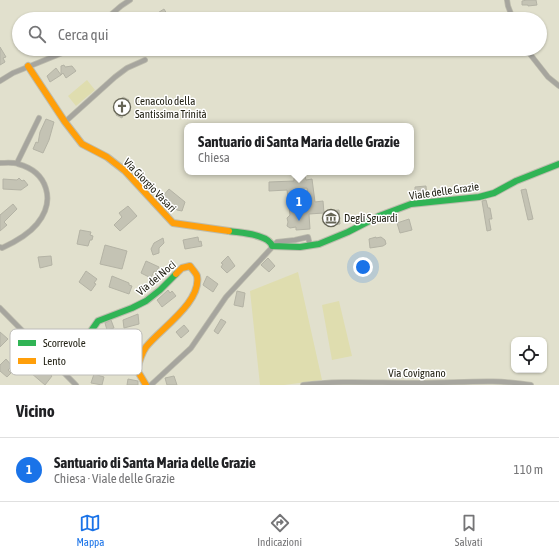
<!DOCTYPE html>
<html lang="it">
<meta charset="utf-8">
<style>
body{margin:0;font-family:"Asap Condensed",sans-serif;background:#f6f6f6;color:#202124}
.controls{position:absolute;right:12px;bottom:12px;display:grid;overflow:hidden;border-radius:8px;box-shadow:0 1px 3px #0004}
.controls button{width:36px;height:36px;display:grid;place-items:center;padding:0;border:0;border-bottom:1px solid #e0e0e0;background:#fff;color:#202124;font:20px sans-serif}
.you{position:absolute;left:363px;top:267px;width:14px;height:14px;margin:-10px;border:3px solid #fff;border-radius:50%;background:#1a73e8;box-shadow:0 0 0 6px #1a73e833}
.badge{display:grid;place-items:center;width:26px;height:26px;border-radius:50%;background:#1a73e8;color:#fff;font-size:13px;font-weight:700}
.pin{position:absolute;translate:-50% -33px;filter:drop-shadow(0 1px 2px #0008)}
.pin::after{content:'';position:absolute;top:21px;width:14px;height:12px;background:inherit;clip-path:polygon(0 0,100% 0,50% 100%)}
.popup{position:absolute;left:184px;top:123px;width:230px;height:52px;box-sizing:border-box;display:grid;place-content:center;border-radius:8px;background:#fff;filter:drop-shadow(0 1px 3px #0005);font-size:13px;white-space:nowrap;color:#757577}
.popup b{font-size:15px;color:#202124}
.popup::after{content:'';position:absolute;left:50%;top:100%;margin-left:-8px;border:8px solid transparent;border-top-color:#fff}
.list{margin:0;padding:0;list-style:none}
h2{display:flex;justify-content:space-between;align-items:center;height:52px;margin:0;padding:0 16px;font-size:17px}
h2 small{font-size:13px;font-weight:400;color:#757577}
.list li{display:grid;grid-template-columns:26px 1fr auto;gap:12px;align-items:center;box-sizing:border-box;height:64px;padding:0 16px;border-top:1px solid #e0e0e0}
.list b{display:block;font-size:15px;white-space:nowrap}
.list p{margin:0;font-size:13px;white-space:nowrap;color:#757577}
.list em{font-size:13px;font-style:normal;color:#757577}
.icon{flex:none;width:22px;height:22px;fill:none;stroke:currentColor;stroke-width:2;stroke-linecap:round;stroke-linejoin:round}
.map{position:relative;flex:none;width:559px;height:385px;overflow:hidden}
.search{position:absolute;background:#fff;box-shadow:0 1px 3px #0004;left:12px;right:12px;top:12px;height:44px;display:flex;align-items:center;gap:10px;box-sizing:border-box;padding:0 14px;border-radius:22px;color:#757577;font-size:15px}
.sheet{height:116px;background:#fff}
nav{display:flex;justify-content:space-around;align-items:center;box-sizing:border-box;height:56px;border-top:1px solid #e0e0e0;background:#fff;font-size:11px;color:#757577}
nav a{display:grid;justify-items:center;gap:2px}
nav .on{color:#1a73e8}
.map>svg:first-child{display:block}
</style>
<div class="map">
<svg width="559" height="385" viewBox="0 0 559 385">
<rect width="100%" height="100%" fill="#e1e0cd"/>
<path fill="#dfddaf" d="M87,80L95,90L76,106L68,96Z
M298,272L322,380L284,385H260L250,291Z
M339,301L352,356L332,360L322,305Z"/>
<path fill="#c4c3b4" stroke="#b4b3a5" fill-rule="evenodd" d="M527,0H536L537,5L528,6V5H522V1Z
M164,9L170,19H155L153,16Z
M0,47L6,57L3,58L5,62L0,65Z
M64,65L65,67L72,66L76,71L66,78L63,73L61,75V66Z
M56,68L61,75L50,82L47,76Z
M123,97L129,100L122,118L116,115Z
M46,119L54,122L49,140L43,153L33,149L36,142L38,143L40,132Z
M305,176L306,180L312,179L315,202L323,201L324,213L309,214L310,229L296,230V227L290,228L287,226L288,222L287,218L290,215L287,190L269,191V182L294,181V178ZM307,188L308,196L296,198L295,189Z
M19,178L22,181L24,180L28,185L21,190L3,189V179L17,180Z
M426,186L427,198L415,199V187Z
M169,189L185,202L182,211L177,210L162,197Z
M526,189L533,219L528,220L521,190Z
M486,200L488,208H490L492,219H489L491,230L487,231L482,201Z
M13,204L17,209L4,222L7,225L0,231V215Z
M128,206L137,216L120,231L114,225L122,217L119,213Z
M339,210L340,224L328,225L327,211Z
M409,219L412,230L400,233L397,223Z
M80,230L91,232L90,235L93,236L92,240H90L88,246L77,244Z
M198,237L199,242L201,241L202,246L185,249L183,240Z
M376,237V238L381,237L385,240L386,244L383,246L370,248L369,239Z
M163,238L164,243L159,248V253L153,255L151,249L154,243Z
M105,245L127,251L122,269L100,264Z
M51,256L52,265L40,268L38,257Z
M228,256L235,266L227,273L221,267L223,264L221,263Z
M268,258L275,266L269,272L261,265Z
M146,261L159,267L156,272L154,271L151,278L141,273Z
M86,271L97,279L94,283L96,284L91,291L79,282Z
M112,276L129,283V285L132,286L129,294L109,287Z
M207,276L218,284L213,292L203,285Z
M168,290L170,293L172,291L176,296L162,307L157,300Z
M237,291L245,293L243,307L234,305Z
M138,314L139,324L124,328L123,320Z
M221,319L226,322L218,334L214,331Z
M111,320L114,328L107,330L105,323Z
M184,325L189,331L181,338L176,332Z
M0,332L8,339L0,347Z
M6,359L12,366L8,370L11,373L7,377L0,371V365Z
M30,362L41,372L44,369L52,376L45,385L31,373L30,374L27,371L28,370L25,367Z
M94,374L104,377L102,385L91,383Z
M174,376L177,385H167L165,378Z
M128,379L138,381V385H127Z"/>
<g fill="none" stroke-linecap="round" stroke-linejoin="round">
<g stroke="#bdbcad" stroke-width="6">
<path id="street" d="M507,0L508,6L513,19
M106,19L121,6L130,0
M526,49L548,77L559,86
M0,81L13,73L72,49
M65,122L115,77L127,68L145,60
M0,163C6,163 13,162 18,164C48,172 56,201 37,224C28,235 15,242 2,248L0,247
M17,163L39,118
M0,308L76,385
M151,385L191,348L226,297L277,242L295,240L308,237L310,245
M303,385C339,380 376,383 412,383C452,384 492,378 531,385"/>
</g>
<g stroke="#bdbcad" stroke-width="8">
<path id="fast" d="M229,231C240,233 269,234 272,246L300,247L319,244L348,232L379,216L411,204L479,197L494,193L516,181L559,164
M137,370L104,371L98,367L93,357L91,331L98,321L132,308L146,301L160,290L176,274"/>
</g>
<g stroke="#bdbcad" stroke-width="8">
<path id="slow" d="M28,66L65,122L82,144L107,157L125,171L173,223L229,231
M146,385L137,370C139,362 141,354 146,347C160,329 202,302 197,276C196,273 192,269 190,266L182,268L176,274"/>
</g>
<use href="#street" stroke="#a6a59e" stroke-width="4.5"/>
<use href="#fast" stroke="#30b455" stroke-width="6"/>
<use href="#slow" stroke="#ff9f0a" stroke-width="6"/>
</g>
<defs>
<g id="church-ring" transform="scale(0.9)"><circle r="9.5" fill="#fff" stroke="#656455" stroke-width="1.5"/><path d="M-1.2-6h2.4v3.5h3.3v2.4h-3.3V6h-2.4V-.1h-3.3v-2.4h3.3Z" fill="#656455"/></g>
<g id="museum-ring" transform="scale(0.9)"><circle r="9.5" fill="#fff" stroke="#656455" stroke-width="1.5"/><path d="M0-6L6-3V-2H-6V-3ZM-5-1h2V3h-2ZM-1-1h2V3h-2ZM3-1h2V3H3ZM-6 4H6V6H-6Z" fill="#656455"/></g>
</defs>
<g fill-rule="evenodd">
<use href="#church-ring" x="122" y="107"/>
<use href="#museum-ring" x="331" y="218"/>
</g>
<g text-anchor="middle" dominant-baseline="central" stroke-width="3" stroke-linejoin="round" paint-order="stroke">
<g font-size="11" fill="#222114" stroke="#fff" text-anchor="start">
<text x="135" y="101">Cenacolo della<tspan x="135" dy="13">Santissima Trinità</tspan></text>
<text x="344" y="218">Degli Sguardi</text>
</g>
<g font-size="11" fill="#222114" stroke="#fff">
<text transform="translate(150 185) rotate(46)">Via Giorgio Vasari</text>
<text transform="translate(444 191) rotate(-8)">Viale delle Grazie</text>
<text transform="translate(156 278) rotate(-40)">Via dei Noci</text>
<text x="417" y="373">Via Covignano</text>
</g>
</g>
<rect x="10" y="329" width="132" height="46" rx="6" fill="#fff" stroke="#bdbcb8" stroke-width="1"/>
<rect x="18" y="340" width="18" height="6" fill="#30b455"/>
<rect x="18" y="358" width="18" height="6" fill="#ff9f0a"/>
<g font-size="11" fill="#222114">
<text x="43" y="347">Scorrevole</text>
<text x="43" y="365">Lento</text>
</g>
</svg>
<div class="controls">
<button><svg class="icon" aria-label="locate" viewBox="0 0 24 24"><circle cx="12" cy="12" r="6"/><path d="M12 2v4M12 18v4M2 12h4M18 12h4"/></svg></button>
</div>
<div class="you"></div>
<div class="pin badge" style="left:299px;top:221px">1</div>
<div class="popup"><b>Santuario di Santa Maria delle Grazie</b>Chiesa</div>
<div class="search"><svg class="icon" aria-label="search" viewBox="0 0 24 24"><circle cx="10" cy="10" r="6"/><path d="M15 15l6 6"/></svg>Cerca qui</div>
</div>
<section class="sheet">
<h2>Vicino<small></small></h2>
<ul class="list">
<li><span class="badge">1</span><div><b>Santuario di Santa Maria delle Grazie</b><p>Chiesa · Viale delle Grazie</p></div><em>110 m</em></li>
</ul>
</section>
<nav>
<a class="on"><svg class="icon" aria-label="map" viewBox="0 0 24 24"><path d="M3 6l6-2 6 2 6-2v14l-6 2-6-2-6 2zM9 4v14M15 6v14"/></svg>Mappa</a>
<a><svg class="icon" aria-label="directions" viewBox="0 0 24 24"><path d="M12 3l9 9-9 9-9-9zM9 14v-3h6M13 9l2 2-2 2"/></svg>Indicazioni</a>
<a><svg class="icon" aria-label="saved" viewBox="0 0 24 24"><path d="M7 4h10v16l-5-4-5 4z"/></svg>Salvati</a>
</nav>
